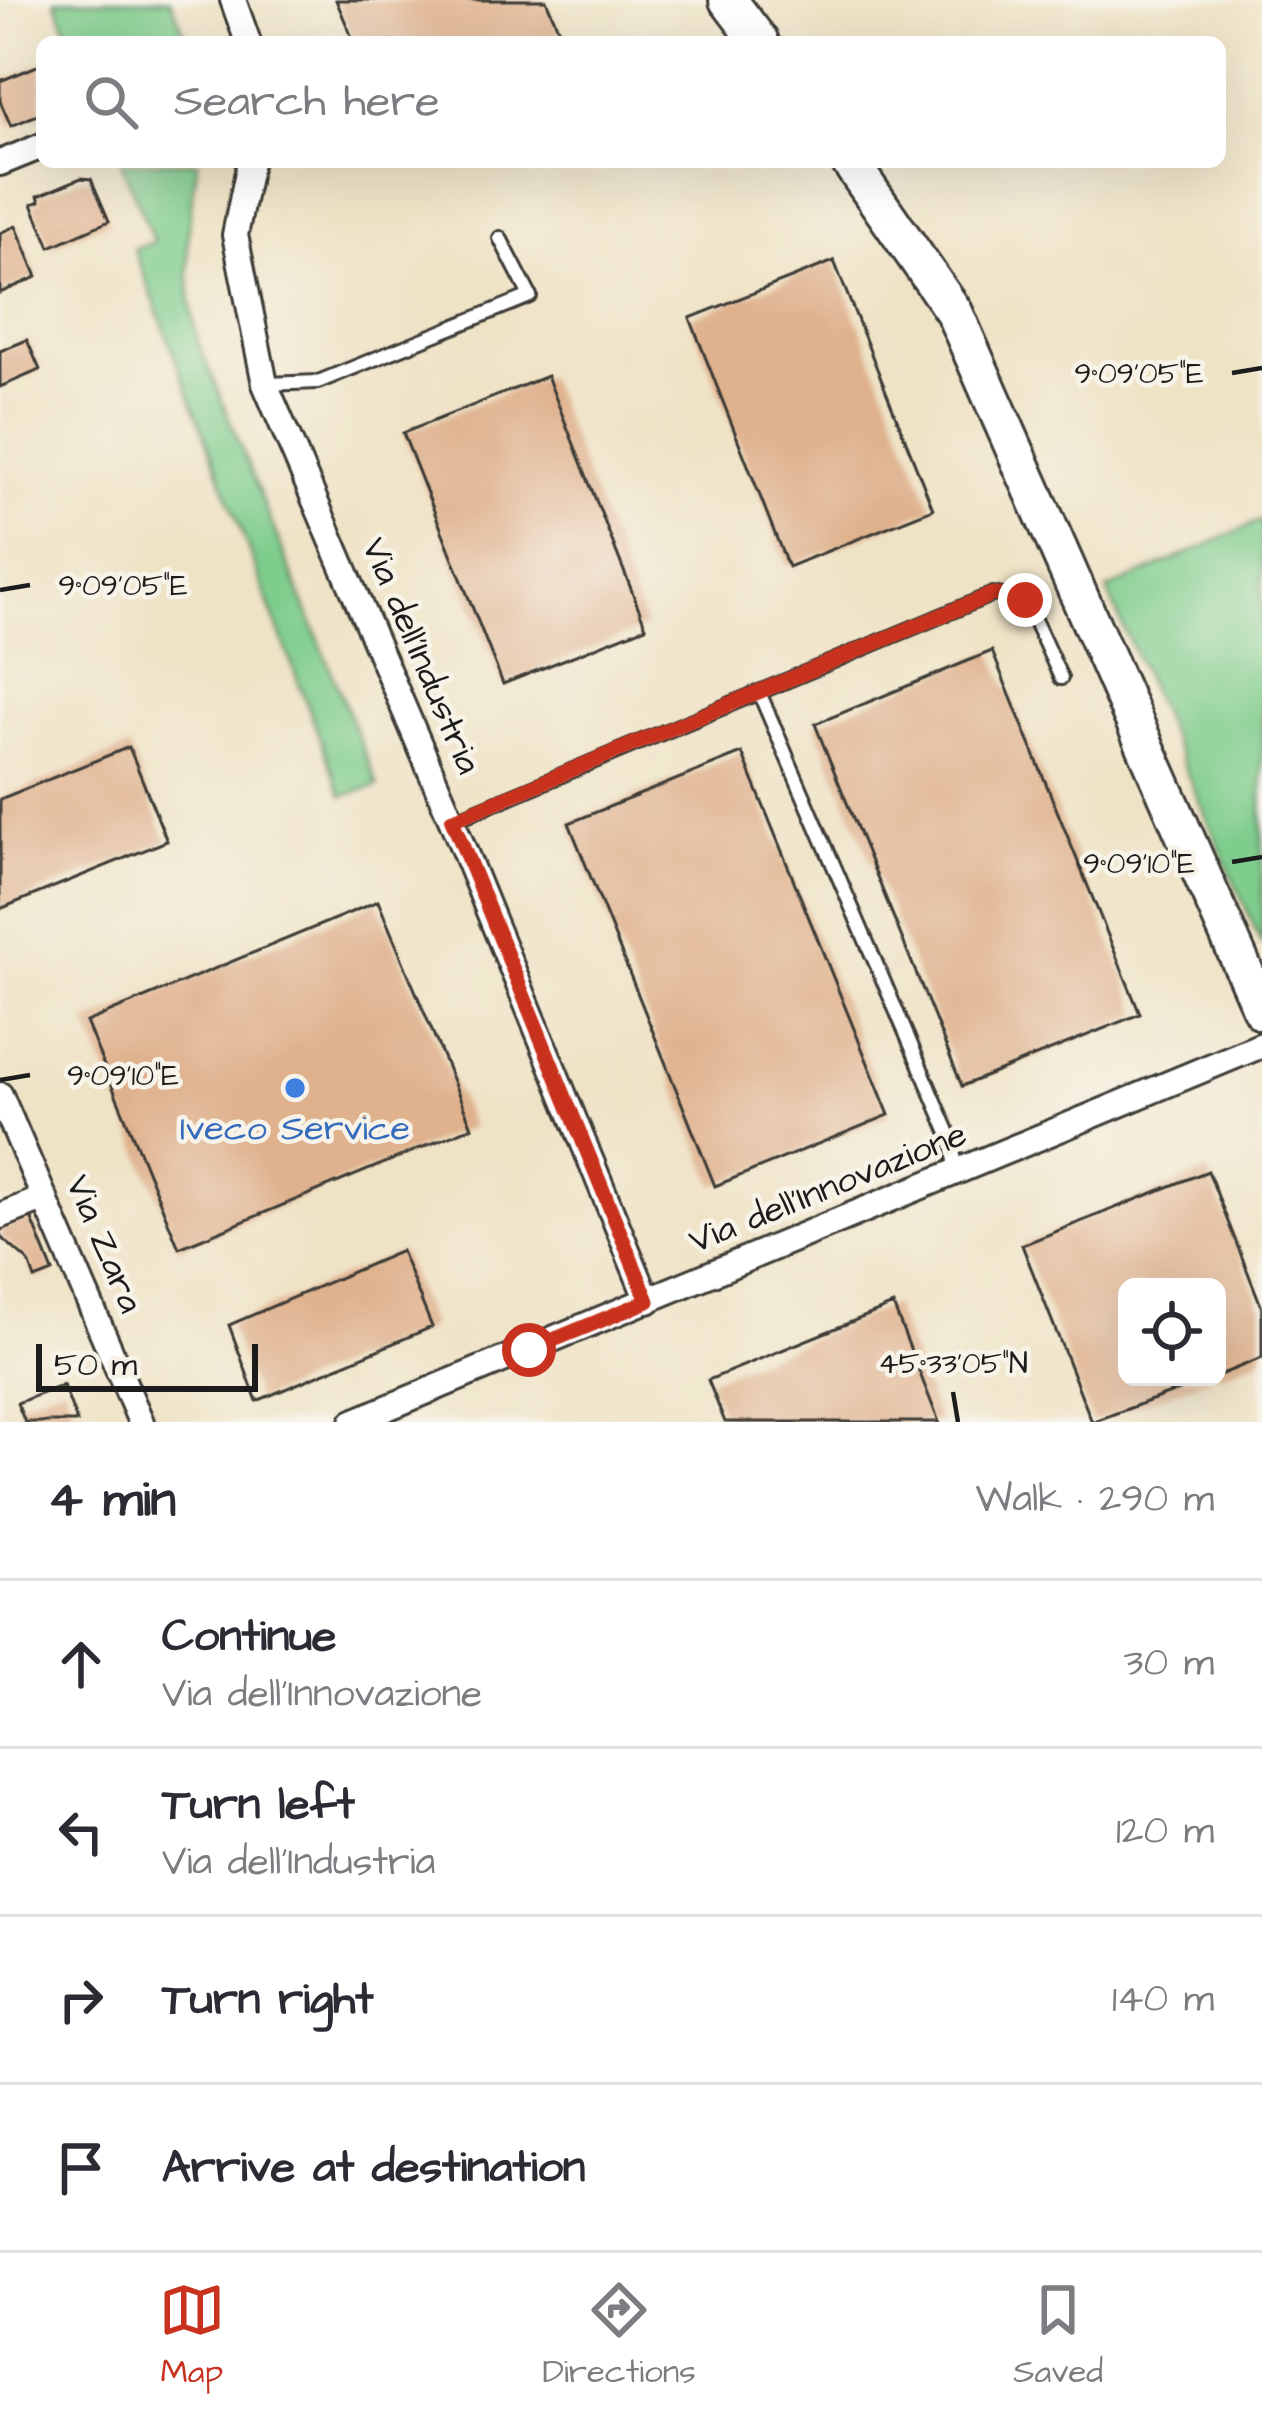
<!DOCTYPE html>
<meta charset="utf-8">
<style>
body{margin:0;font-family:"Architects Daughter",sans-serif;background:#f2f2f3;color:#2b2b33}
.controls{position:absolute;right:36px;bottom:36px;display:grid;overflow:hidden;border-radius:18px;box-shadow:0 12px 48px #0002}
.controls button{width:108px;height:108px;display:grid;place-items:center;padding:0;border:0;border-bottom:3px solid #e1e1e2;background:#fff;color:#2b2b33;font:60px sans-serif}
.scale{position:absolute;left:36px;bottom:30px;width:222px;box-sizing:border-box;padding-left:12px;border:6px solid #1c1c1c;border-top:0;font-size:33px;line-height:42px;white-space:nowrap;color:#1c1c1c;-webkit-text-stroke:9px #f7f3e8;paint-order:stroke}
.stop{position:absolute;width:36px;height:36px;margin:-27px;border:9px solid #c8321e;border-radius:50%;background:#fff}
.stop.end{background:#c8321e;border-color:#fff;box-shadow:0 3px 12px #0008}
.list{margin:0;padding:0;list-style:none}
h2{display:flex;justify-content:space-between;align-items:center;height:156px;margin:0;padding:0 48px;font-size:51px}
h2 small{font-size:39px;font-weight:400;color:#7c7c81}
.list li{display:grid;grid-template-columns:78px 1fr auto;gap:36px;align-items:center;box-sizing:border-box;height:168px;padding:0 48px;border-top:3px solid #e1e1e2}
.list b{display:block;font-size:45px;white-space:nowrap}
.list p{margin:0;font-size:39px;white-space:nowrap;color:#7c7c81}
.list em{font-size:39px;font-style:normal;color:#7c7c81}
.icon{flex:none;width:66px;height:66px;fill:none;stroke:currentColor;stroke-width:2;stroke-linecap:round;stroke-linejoin:round}
.map{position:relative;flex:none;width:1262px;height:1422px;overflow:hidden}
.search{position:absolute;background:#fff;box-shadow:0 12px 48px #0002;left:36px;right:36px;top:36px;height:132px;display:flex;align-items:center;gap:30px;box-sizing:border-box;padding:0 42px;border-radius:18px;color:#7c7c81;font-size:45px}
.sheet{height:828px;background:#fff}
nav{display:flex;justify-content:space-around;align-items:center;box-sizing:border-box;height:168px;border-top:3px solid #e1e1e2;background:#fff;font-size:33px;color:#7c7c81}
nav a{display:grid;justify-items:center;gap:6px}
nav .on{color:#c8321e}
.map>svg:first-child{display:block}
</style>
<div class="map">
<svg width="1262" height="1422" viewBox="0 0 1262 1422">
<rect width="100%" height="100%" fill="#f7f3e8"/>
<filter id="ink" filterUnits="userSpaceOnUse"><feTurbulence type="fractalNoise" baseFrequency=".00833" numOctaves="2"/><feDisplacementMap in="SourceGraphic" scale="24" xChannelSelector="R" yChannelSelector="G"/><feConvolveMatrix kernelMatrix="1 2 1 2 8 2 1 2 1" color-interpolation-filters="sRGB"/></filter>
<filter id="wash" filterUnits="userSpaceOnUse"><feTurbulence type="fractalNoise" baseFrequency=".004" numOctaves="4" result="noise"/><feDisplacementMap in="SourceGraphic" scale="48" xChannelSelector="R" yChannelSelector="G"/><feGaussianBlur stdDeviation="2.7" result="paint"/><feColorMatrix in="noise" values="0 0 0 0 0 0 0 0 0 0 0 0 0 0 0 0 0 1.4 0 .05"/><feComposite in="paint" operator="in"/></filter>
<g filter="url(#wash)">
<rect width="100%" height="100%" fill="#efe3c6"/>
<path fill="#7fcd8d" stroke="#4e7454" stroke-width="3" d="M55,0H171L188,42H72Z
M121,162H198C185,225 184,279 198,342L378,786L342,796L134,249L154,242Z
M1262,520V945L1107,590Z"/>
<g id="blocks">
<path fill="#dfb18d" d="M336,0H546L564,42H354Z
M42,64V113L11,126L0,101V81Z
M81,178L91,179L109,221L50,247L32,204L40,201L38,196Z
M16,226L37,277L0,293V233Z
M834,261L933,509L788,567L690,318Z
M27,340L40,370L0,387V351Z
M547,376L646,627L503,684L403,433Z
M992,651L1140,1014L962,1086L815,724Z
M129,747L167,841L0,909V799Z
M742,753L889,1115L715,1186L569,823Z
M378,901L472,1127L179,1248L86,1022Z
M1208,1171L1262,1308V1358L1217,1376V1287H1127V1377H1214L1092,1422L1022,1245Z
M31,1217L53,1272L35,1279L29,1262L0,1236V1230Z
M401,1251L432,1327L257,1401L229,1325Z
M893,1305L939,1422H725L708,1380Z
M63,1385L77,1422H25L17,1403Z"/>
</g>
</g>
<g filter="url(#ink)">
<use href="#blocks" fill-opacity="0" stroke="#3c3a36" stroke-width="3"/>
<g fill="none" stroke-linecap="round" stroke-linejoin="round">
<g stroke="#3c3a36" stroke-width="18">
<path id="lane" d="M267,384L318,382L530,296L500,238
M759,692L951,1138L957,1173
M452,821L993,594L1025,600L1061,678"/>
</g>
<g stroke="#3c3a36" stroke-width="30">
<path id="street" d="M233,0L248,42
M250,162L235,235L265,384L452,821L648,1301
M0,163L42,146
M0,1095L141,1422
M0,1216L45,1198
M353,1422L1262,1045"/>
</g>
<g stroke="#3c3a36" stroke-width="42">
<path id="secondary" d="M728,0L760,42
M850,162L954,312L1262,1011"/>
</g>
<use href="#lane" stroke="#fff" stroke-width="12"/>
<use href="#street" stroke="#fff" stroke-width="24"/>
<use href="#secondary" stroke="#fff" stroke-width="36"/>
</g>
</g>
<g fill="none" stroke-linecap="round" stroke-linejoin="round" filter="url(#ink)">
<path stroke="#c8321e" stroke-width="15" d="M529,1350L648,1301L452,820L993,594L1025,600"/>
</g>
<path fill="none" stroke="#1c1c1c" stroke-width="4.5" d="M1232,373L1262,368M0,590L30,585M1232,862L1262,857M0,1080L30,1075M953,1392L958,1422"/>
<circle fill="#3f7fe0" stroke="#f7f3e8" stroke-width="4.5" cx="295" cy="1088" r="12"/>
<g text-anchor="middle" dominant-baseline="central" stroke-width="9" stroke-linejoin="round" paint-order="stroke">
<g font-size="36" fill="#1c1c1c" stroke="#f7f3e8">
<text transform="translate(421 656) rotate(67)">Via dell'Industria</text>
<text transform="translate(828 1188) rotate(-22)">Via dell'Innovazione</text>
<text transform="translate(104 1244) rotate(67)">Via Zara</text>
</g>
<g font-size="36" fill="#366cbe" stroke="#f7f3e8">
<text x="295" y="1128">Iveco Service</text>
</g>
</g>
<g font-size="30" text-anchor="middle" fill="#1c1c1c" stroke="#f7f3e8" stroke-width="9" stroke-linejoin="round" paint-order="stroke">
<text x="1139" y="383">9°09'05"E</text>
<text x="123" y="595">9°09'05"E</text>
<text x="1139" y="873">9°09'10"E</text>
<text x="123" y="1085">9°09'10"E</text>
<text x="953" y="1373">45°33'05"N</text>
</g>
</svg>
<div class="controls">
<button><svg class="icon" aria-label="locate" viewBox="0 0 24 24"><circle cx="12" cy="12" r="6"/><path d="M12 2v4M12 18v4M2 12h4M18 12h4"/></svg></button>
</div>
<div class="scale">50 m</div>
<div class="stop" style="left:529px;top:1350px"></div>
<div class="stop end" style="left:1025px;top:600px"></div>
<div class="search"><svg class="icon" aria-label="search" viewBox="0 0 24 24"><circle cx="10" cy="10" r="6"/><path d="M15 15l6 6"/></svg>Search here</div>
</div>
<section class="sheet">
<h2>4 min<small>Walk · 290 m</small></h2>
<ul class="list">
<li><svg class="icon" aria-label="ahead" viewBox="0 0 24 24"><path d="M12 20V5M6 11l6-6 6 6"/></svg><div><b>Continue</b><p>Via dell'Innovazione</p></div><em>30 m</em></li>
<li><svg class="icon" aria-label="left" viewBox="0 0 24 24"><path d="M17 20v-9H6M10 6l-5 5 5 5"/></svg><div><b>Turn left</b><p>Via dell'Industria</p></div><em>120 m</em></li>
<li><svg class="icon" aria-label="right" viewBox="0 0 24 24"><path d="M7 20v-9h11M14 6l5 5-5 5"/></svg><div><b>Turn right</b></div><em>140 m</em></li>
<li><svg class="icon" aria-label="arrive" viewBox="0 0 24 24"><path d="M6 21V4h12l-3 4 3 4H6"/></svg><div><b>Arrive at destination</b></div></li>
</ul>
</section>
<nav>
<a class="on"><svg class="icon" aria-label="map" viewBox="0 0 24 24"><path d="M3 6l6-2 6 2 6-2v14l-6 2-6-2-6 2zM9 4v14M15 6v14"/></svg>Map</a>
<a><svg class="icon" aria-label="directions" viewBox="0 0 24 24"><path d="M12 3l9 9-9 9-9-9zM9 14v-3h6M13 9l2 2-2 2"/></svg>Directions</a>
<a><svg class="icon" aria-label="saved" viewBox="0 0 24 24"><path d="M7 4h10v16l-5-4-5 4z"/></svg>Saved</a>
</nav>
